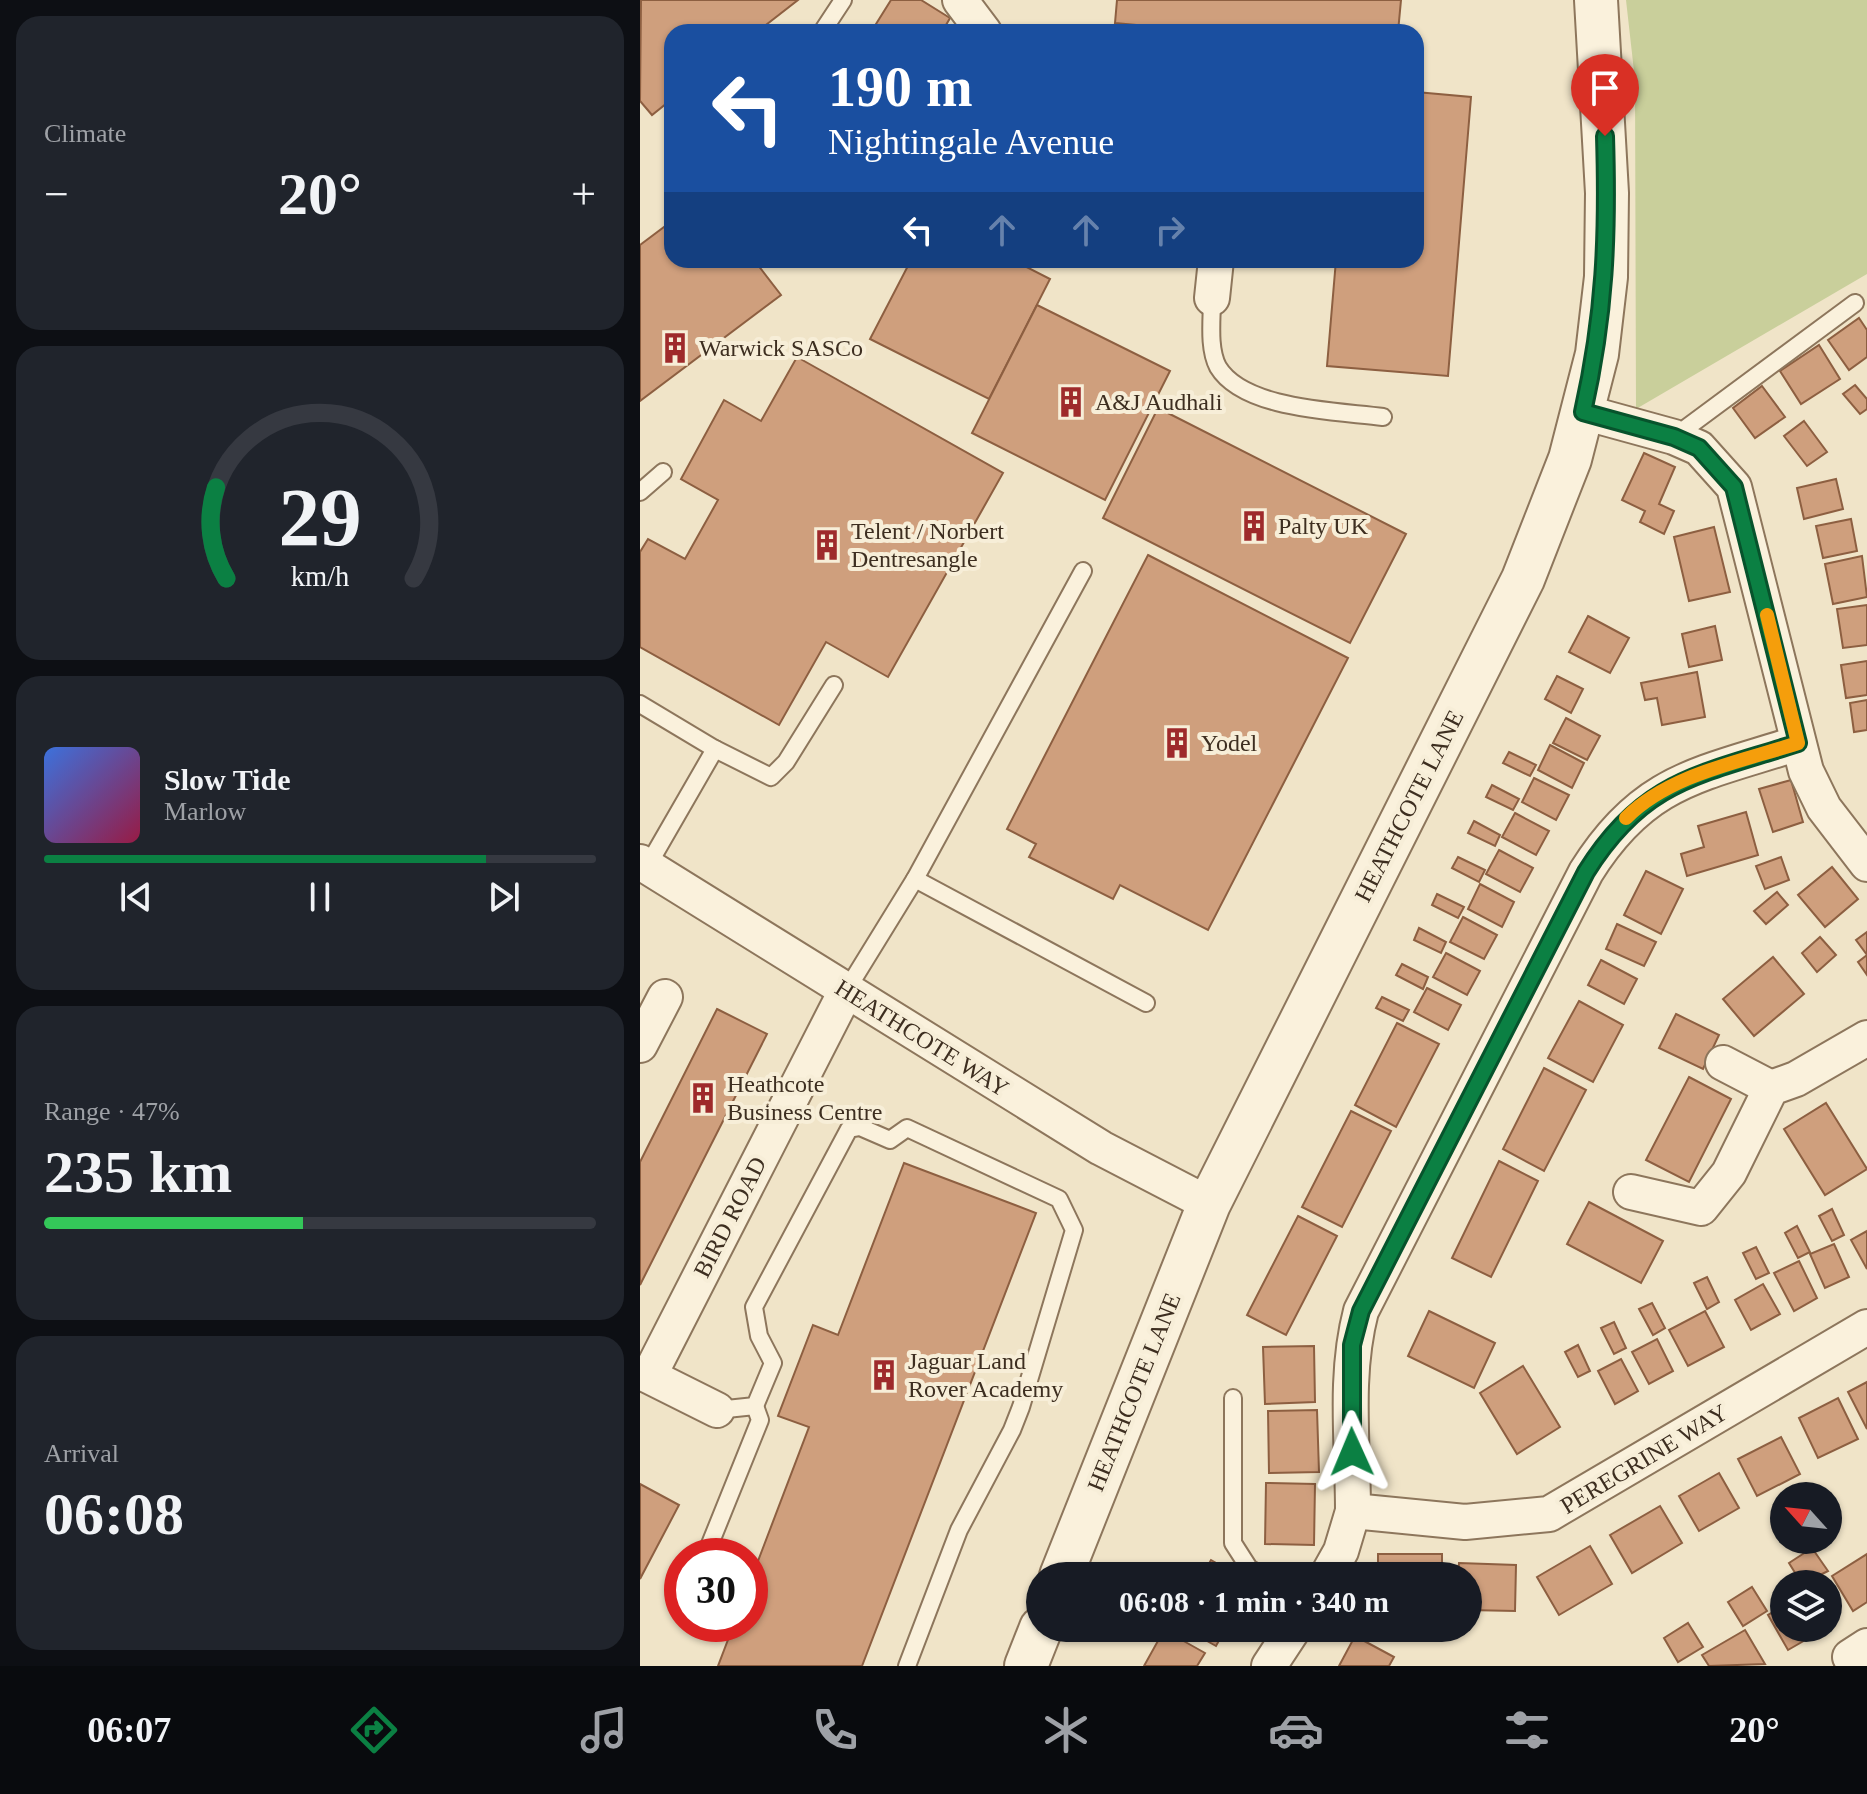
<!DOCTYPE html>
<html lang="en">
<head>
<meta charset="utf-8">
<style>
	:root { --surface:#171b24; --page:#20242c; --text:#f1f3f6; --muted:#9ea1a6; --line:#363941; --accent:#0b8043 }
	body { margin:0; font-family:Georgia,serif; background:var(--page); color:var(--text); height:100vh; display:flex; flex-direction:column; font-size:30px; white-space:nowrap }
	* { box-sizing:border-box; margin:0 }
	p { font-size:26px; color:var(--muted) }
	.icon { flex:none; width:44px; height:44px; fill:none; stroke:currentColor; stroke-width:2; stroke-linecap:round; stroke-linejoin:round }
	.map { position:relative; flex:1; overflow:hidden }
	.drawer { display:flex; flex-direction:column; gap:16px; padding:16px; background:#0d0f14; width:640px }
	.drawer>* { flex:none }
	.guide { position:absolute; left:24px; top:24px; width:760px; height:244px; border-radius:24px; box-shadow:0 2px 6px #0004; background:#1a4fa0; color:#fff; overflow:hidden }
	.needle { width:52px; rotate:297deg }
	.tools { position:absolute; left:1130px; top:1482px; display:grid; gap:16px }
	.tools a { display:grid; place-items:center; width:72px; height:72px; border-radius:50%; background:var(--surface); box-shadow:0 2px 6px #0004; font-size:40px }
	.speed { position:absolute; left:24px; top:1538px; display:flex; gap:16px; font-size:40px; font-weight:700; text-align:center }
	.speed>* { display:grid; place-content:center; width:104px; height:104px; border-radius:50%; background:var(--surface); box-shadow:0 2px 6px #0004; line-height:1 }
	.speed .limit { border:12px solid #d22; background:#fff; color:#111 }
	.pin { position:absolute; display:grid; place-items:center; width:68px; height:68px; color:#fff; margin:-82px -34px; border-radius:50% 50% 50% 0; rotate:-45deg; box-shadow:0 0 8px #0007 }
	.pin .icon { rotate:45deg }
	.me { position:absolute; width:88px; margin:-44px; rotate:359deg; stroke-linejoin:round; filter:drop-shadow(0 0 6px #0008) }
	.turn { display:flex; align-items:center; gap:28px; height:168px; padding:0 32px; font-size:36px }
	.turn .icon { width:104px; height:104px; stroke-width:2.5 }
	.turn b { display:block; font-size:56px; line-height:68px }
	.lanes { display:flex; align-items:center; height:76px; padding:0 32px; background:#0003; justify-content:center; gap:40px; direction:ltr }
	.lanes .off { opacity:.35 }
	.big { font-size:60px; font-weight:700; line-height:1.1 }
	.drawer .card { flex:1; display:flex; flex-direction:column; justify-content:center; gap:12px; min-width:0; padding:0 28px; border-radius:24px; background:var(--page) }
	.drawer .dial { align-items:center; gap:0 }
	.dial svg { height:208px; overflow:visible; fill:none; stroke:var(--line); stroke-width:7; stroke-linecap:round; text-anchor:middle }
	.dial text { fill:var(--text); stroke:none }
	.song { display:flex; align-items:center; gap:24px }
	.cover { width:96px; height:96px; border-radius:12px; background:linear-gradient(135deg,hsl(220 70% 55%),hsl(340 70% 35%)) }
	.played { height:8px; border-radius:4px; background:linear-gradient(90deg,var(--accent) 80%,var(--line) 80%) }
	.keys { display:flex; justify-content:space-around; direction:ltr }
	.heat { display:flex; justify-content:space-between; align-items:center; font-size:44px; direction:ltr }
	.charge { height:12px; border-radius:6px; background:linear-gradient(90deg,#34c759 47%,var(--line) 0) }
	.trip { position:absolute; left:386px; top:1562px; width:456px; height:80px; border-radius:40px; background:var(--surface); box-shadow:0 2px 6px #0004; font-weight:700; line-height:80px; text-align:center }
	.dock { display:flex; height:128px; justify-content:space-around; align-items:center; background:#090b0e; color:var(--muted) }
	.dock .icon { width:56px; height:56px }
	.dock .active { color:var(--accent) }
	.dock b { font-size:36px; color:var(--text) }
	main { display:flex; flex:1; min-height:0 }
	.map>svg:first-child { display:block }
</style>
</head>
<body>
<main>
<section class="drawer">
<div class="card"><p>Climate</p>
<div class="heat"><a>−</a><b class="big">20°</b><a>+</a></div>
</div>
<div class="card dial"><svg viewBox="0 0 100 80">
<path d="M14 69A42 42 0 1 1 86 69"/>
<path d="M14 69A42 42 0 0 1 10 34" stroke="#0b8043"/>
<text x="50" y="56" font-size="32" font-weight="700">29</text>
<text x="50" y="72" font-size="11">km/h</text>
</svg></div>
<div class="card">
<div class="song"><i class="cover"></i><div><b>Slow Tide</b><p>Marlow</p></div></div>
<div class="played"></div>
<div class="keys"><svg class="icon" aria-label="previous" viewBox="0 0 24 24"><path d="M18 5L8 12l10 7zM5 5v14"/></svg><svg class="icon" aria-label="pause" viewBox="0 0 24 24"><path d="M8 5v14M16 5v14"/></svg><svg class="icon" aria-label="next" viewBox="0 0 24 24"><path d="M6 5l10 7-10 7zM19 5v14"/></svg></div>
</div>
<div class="card"><p>Range · 47%</p><b class="big">235 km</b><div class="charge"></div></div>
<div class="card"><p>Arrival</p><b class="big">06:08</b></div>
</section>
<div class="map">
<svg width="1227" height="1666" viewBox="0 0 1227 1666">
	<rect width="100%" height="100%" fill="#f0e4c8"/>
	<polygon fill="#c9cf9b" points="986,0 1227,0 1227,274 996,409 995,80"/>
	<g fill="#cf9f7d" stroke="#8d5f41" stroke-width="2">
		<polygon points="1,0 158,0 117,32 32,32 32,99 12,115 0,101"/>
		<polygon points="251,0 281,0 310,18 302,32 231,32"/>
		<polygon points="477,0 761,0 758,32 572,32 475,23"/>
		<polygon points="776,92 831,97 808,376 687,366 696,260 776,260"/>
		<polygon points="32,221 32,260 114,260 141,295 0,401 0,245"/>
		<polygon points="271,260 373,260 410,279 349,399 230,339"/>
		<polygon points="397,305 530,371 465,500 332,433"/>
		<polygon points="1219,318 1227,330 1227,357 1209,370 1188,340"/>
		<polygon points="1179,345 1200,379 1161,404 1140,371"/>
		<polygon points="157,357 363,473 248,677 186,642 139,725 0,647 0,552 8,539 45,559 78,500 41,479 84,400 121,421"/>
		<polygon points="1215,385 1227,399 1227,409 1220,414 1203,394"/>
		<polygon points="1122,386 1145,417 1115,438 1093,408"/>
		<polygon points="518,408 766,534 710,643 463,518"/>
		<polygon points="1164,421 1187,452 1167,466 1144,436"/>
		<polygon points="1004,453 1035,467 1019,504 1034,511 1024,534 1000,522 1005,511 982,500"/>
		<polygon points="1196,479 1203,509 1164,519 1157,488"/>
		<polygon points="1211,519 1217,551 1183,558 1176,526"/>
		<polygon points="1074,527 1090,592 1049,601 1034,537"/>
		<polygon points="508,555 708,658 568,930 480,885 473,899 389,857 396,844 367,829"/>
		<polygon points="1222,556 1227,597 1193,604 1185,564"/>
		<polygon points="1227,605 1227,645 1203,648 1197,609"/>
		<polygon points="948,616 989,638 970,673 929,652"/>
		<polygon points="1075,626 1082,660 1049,667 1042,634"/>
		<polygon points="1227,661 1227,695 1206,698 1201,665"/>
		<polygon points="1057,672 1065,717 1022,725 1017,698 1005,700 1001,683"/>
		<polygon points="917,676 943,689 931,713 905,699"/>
		<polygon points="1227,700 1227,730 1214,732 1210,703"/>
		<polygon points="926,718 960,736 947,760 913,743"/>
		<polygon points="910,745 944,763 932,788 898,770"/>
		<polygon points="869,752 896,765 890,776 863,763"/>
		<polygon points="894,778 929,795 916,820 882,802"/>
		<polygon points="1151,780 1163,822 1133,832 1119,789"/>
		<polygon points="852,785 879,799 873,810 846,797"/>
		<polygon points="1106,812 1118,855 1047,876 1041,854 1064,847 1058,826"/>
		<polygon points="875,813 909,831 896,855 862,837"/>
		<polygon points="834,821 860,835 855,846 828,833"/>
		<polygon points="859,850 893,868 880,892 846,874"/>
		<polygon points="818,857 845,870 839,882 812,868"/>
		<polygon points="1141,857 1149,880 1125,889 1116,866"/>
		<polygon points="1192,867 1218,899 1185,927 1158,895"/>
		<polygon points="1006,871 1043,889 1021,934 984,915"/>
		<polygon points="840,884 874,902 862,927 828,909"/>
		<polygon points="1137,892 1148,905 1126,924 1114,911"/>
		<polygon points="797,894 824,907 818,918 792,905"/>
		<polygon points="823,917 857,935 844,959 810,942"/>
		<polygon points="977,924 1016,942 1004,966 966,949"/>
		<polygon points="779,928 806,942 801,953 774,940"/>
		<polygon points="1227,932 1227,975 1218,962 1227,955 1216,940"/>
		<polygon points="1180,937 1196,955 1177,972 1162,953"/>
		<polygon points="806,953 840,971 827,995 793,977"/>
		<polygon points="1133,957 1164,994 1114,1036 1083,999"/>
		<polygon points="961,960 997,979 984,1004 948,985"/>
		<polygon points="762,964 788,977 783,989 756,975"/>
		<polygon points="787,988 821,1005 808,1030 774,1012"/>
		<polygon points="742,997 769,1010 763,1021 736,1008"/>
		<polygon points="939,1001 983,1025 953,1082 908,1058"/>
		<polygon points="77,1009 127,1034 0,1285 0,1162"/>
		<polygon points="1036,1014 1079,1035 1063,1069 1019,1048"/>
		<polygon points="757,1023 799,1044 756,1127 715,1105"/>
		<polygon points="904,1068 946,1090 904,1171 863,1149"/>
		<polygon points="1049,1077 1091,1099 1049,1182 1006,1160"/>
		<polygon points="1186,1103 1227,1169 1185,1195 1144,1129"/>
		<polygon points="711,1111 751,1131 702,1227 662,1207"/>
		<polygon points="859,1161 898,1181 851,1277 812,1258"/>
		<polygon points="264,1163 396,1213 222,1666 78,1666 94,1624 110,1624 110,1582 169,1427 138,1416 173,1325 198,1335"/>
		<polygon points="949,1202 1023,1241 1001,1283 927,1244"/>
		<polygon points="1192,1209 1204,1235 1192,1241 1179,1216"/>
		<polygon points="658,1216 697,1236 646,1335 607,1315"/>
		<polygon points="1157,1226 1170,1252 1158,1258 1145,1233"/>
		<polygon points="1227,1231 1227,1269 1211,1240"/>
		<polygon points="1194,1244 1209,1277 1185,1288 1170,1254"/>
		<polygon points="1116,1247 1129,1273 1116,1279 1103,1253"/>
		<polygon points="1159,1261 1177,1298 1154,1311 1134,1273"/>
		<polygon points="1067,1277 1079,1302 1067,1309 1054,1283"/>
		<polygon points="1123,1284 1140,1314 1111,1330 1095,1300"/>
		<polygon points="1012,1303 1025,1328 1013,1335 999,1309"/>
		<polygon points="789,1311 855,1343 834,1388 768,1356"/>
		<polygon points="1065,1311 1084,1347 1048,1366 1029,1330"/>
		<polygon points="974,1322 986,1348 974,1354 961,1328"/>
		<polygon points="1017,1339 1033,1371 1009,1384 992,1352"/>
		<polygon points="938,1345 950,1371 938,1377 925,1352"/>
		<polygon points="674,1346 675,1402 625,1404 623,1347"/>
		<polygon points="981,1359 998,1391 975,1404 958,1371"/>
		<polygon points="883,1366 920,1427 877,1454 840,1393"/>
		<polygon points="1227,1382 1227,1429 1208,1392"/>
		<polygon points="1198,1398 1218,1439 1178,1458 1159,1418"/>
		<polygon points="677,1410 679,1472 629,1473 628,1411"/>
		<polygon points="1141,1437 1160,1474 1117,1496 1098,1459"/>
		<polygon points="1079,1473 1099,1508 1059,1531 1039,1496"/>
		<polygon points="626,1483 675,1484 674,1545 625,1544"/>
		<polygon points="0,1484 39,1505 0,1579"/>
		<polygon points="1020,1506 1042,1543 992,1573 970,1535"/>
		<polygon points="950,1546 972,1584 919,1615 897,1577"/>
		<polygon points="1172,1548 1188,1571 1162,1584 1149,1563"/>
		<rect x="738" y="1554" width="64" height="22"/>
		<polygon points="1227,1554 1227,1602 1213,1611 1192,1576"/>
		<polygon points="571,1560 599,1576 562,1576"/>
		<polygon points="819,1563 876,1565 875,1611 828,1610 828,1576 818,1576"/>
		<polygon points="1112,1587 1127,1611 1103,1626 1088,1602"/>
		<polygon points="1144,1606 1144,1628 1186,1628 1148,1650 1128,1615"/>
		<polygon points="1048,1623 1063,1647 1038,1662 1024,1638"/>
		<polygon points="544,1628 586,1628 576,1646"/>
		<polygon points="524,1630 565,1653 557,1666 504,1666"/>
		<polygon points="1105,1630 1125,1664 1069,1666 1062,1655"/>
		<polygon points="715,1636 754,1657 749,1666 699,1666"/>
	</g>
	<g fill="none" stroke-linecap="round" stroke-linejoin="round">
		<defs>
			<g id="service">
				<polyline points="182,32 203,0"/>
				<path d="M572,298C572,319 568,348 578,367C604,410 698,411 743,417"/>
				<polyline points="1034,437 1215,303"/>
				<polyline points="0,492 23,472"/>
				<polyline points="0,704 75,749 131,777 146,762 194,685"/>
				<polyline points="7,867 75,749"/>
				<polyline points="275,879 506,1003"/>
				<polyline points="206,991 275,879 443,571"/>
				<polyline points="593,1398 593,1543 609,1568 622,1576"/>
				<polyline points="77,1410 115,1406 133,1363 119,1336 114,1307 209,1129 220,1127 250,1140 267,1128 419,1199 434,1230 381,1407 372,1430 319,1530 267,1666"/>
				<polyline points="70,1544 120,1420 115,1406"/>
			</g>
			<g id="minor">
				<polyline points="320,0 344,32"/>
				<polyline points="572,298 576,260"/>
				<polyline points="943,412 1034,437 1059,448 1094,487 1166,771 1184,808 1227,864"/>
				<path d="M1158,743C1060,775 1004,779 946,872L721,1311C704,1376 713,1444 713,1511L825,1522L909,1514L1227,1327"/>
				<polyline points="0,862 461,1148 569,1204"/>
				<polyline points="0,1045 25,997"/>
				<polyline points="1083,1063 1131,1088"/>
				<polyline points="991,1192 1061,1208 1089,1173 1131,1088 1156,1079 1227,1038"/>
				<polyline points="77,1410 9,1376 206,991"/>
				<polyline points="687,1576 701,1551 713,1511"/>
				<polyline points="1210,1657 1227,1646"/>
				<polyline points="629,1666 654,1628"/>
			</g>
			<g id="tertiary">
				<polyline points="421,1576 569,1204 883,579 930,459 957,354 966,277 967,193 956,0"/>
				<polyline points="386,1666 401,1628"/>
			</g>
		</defs>
		<use href="#service" stroke="#8d765c" stroke-width="20"/>
		<use href="#minor" stroke="#8d765c" stroke-width="38"/>
		<use href="#tertiary" stroke="#8d765c" stroke-width="46"/>
		<use href="#service" stroke="#faf1dc" stroke-width="16"/>
		<use href="#minor" stroke="#faf1dc" stroke-width="34"/>
		<use href="#tertiary" stroke="#faf1dc" stroke-width="42"/>
	</g>
	<g fill="none" stroke-linecap="round" stroke-linejoin="round">
		<defs>
			<path id="route" d="M712,1452V1345L721,1311L946,872C1004,779 1060,775 1158,743L1094,487L1059,448L1034,437L943,412C965,314 968,236 965,136"/>
		</defs>
		<use href="#route" stroke="#07532c" stroke-width="20"/>
		<use href="#route" stroke="#0b8043" stroke-width="14"/>
		<path stroke="#f59e0b" stroke-width="14" d="M986,818C1030,774 1100,762 1158,743L1127,615"/>
	</g>
	<defs>
		<symbol id="building-bare" viewBox="-9 -9 18 18"><path d="M-4-6H4V6H1V3H-1V6H-4ZM-2.5-4.3h1.7v1.8h-1.7ZM.8-4.3h1.7v1.8H.8ZM-2.5-1h1.7V.8h-1.7ZM.8-1h1.7V.8H.8Z" fill="#9e2a2b" stroke="#f7eed8" stroke-width="2.5" paint-order="stroke"/></symbol>
	</defs>
	<g fill-rule="evenodd">
		<use href="#building-bare" x="13" y="326" width="44" height="44"/>
		<use href="#building-bare" x="409" y="380" width="44" height="44"/>
		<use href="#building-bare" x="592" y="504" width="44" height="44"/>
		<use href="#building-bare" x="165" y="523" width="44" height="44"/>
		<use href="#building-bare" x="515" y="721" width="44" height="44"/>
		<use href="#building-bare" x="41" y="1076" width="44" height="44"/>
		<use href="#building-bare" x="222" y="1353" width="44" height="44"/>
	</g>
	<g text-anchor="middle" stroke-width="8" stroke-linejoin="round" paint-order="stroke">
		<g font-size="24" fill="#3d2e20" stroke="#f7eed8" text-anchor="start">
			<text x="59" y="356">Warwick SASCo</text>
			<text x="455" y="410">A&amp;J Audhali</text>
			<text x="638" y="534">Palty UK</text>
			<text x="211" y="539">Telent / Norbert<tspan x="211" dy="28">Dentresangle</tspan></text>
			<text x="561" y="751">Yodel</text>
			<text x="87" y="1092">Heathcote<tspan x="87" dy="28">Business Centre</tspan></text>
			<text x="268" y="1369">Jaguar Land<tspan x="268" dy="28">Rover Academy</tspan></text>
		</g>
		<g font-size="24" fill="#3d2e20" stroke="#f7eed8">
			<text transform="translate(769 806) rotate(-63)" y="8">HEATHCOTE LANE</text>
			<text transform="translate(282 1038) rotate(32)" y="8">HEATHCOTE WAY</text>
			<text transform="translate(90 1217) rotate(-63)" y="8">BIRD ROAD</text>
			<text transform="translate(494 1392) rotate(-68)" y="8">HEATHCOTE LANE</text>
			<text transform="translate(1004 1459) rotate(-31)" y="8">PEREGRINE WAY</text>
		</g>
	</g>
</svg>
<div class="tools">
<a><svg class="needle" viewBox="-14 -14 28 28"><path d="M0-13l5 13h-10z" fill="#e53935"/><path d="M0 13l5-13h-10z" fill="#9ea1a6"/></svg></a>
<a><svg class="icon" aria-label="layers" viewBox="0 0 24 24"><path d="M12 4l9 5-9 5-9-5zM3 14l9 5 9-5"/></svg></a>
</div>
<div class="speed"><div class="limit">30</div></div>
<div class="pin" style="left:965px;top:136px;background:#d93025"><svg class="icon" aria-label="arrive" viewBox="0 0 24 24"><path d="M6 21V4h12l-3 4 3 4H6"/></svg></div>
<svg class="me" style="left:712px;top:1452px" viewBox="-20 -20 40 40"><path d="M0-17L14 15 0 8-14 15z" fill="#0b8043" stroke="#fff" stroke-width="4"/></svg>
<div class="trip">06:08 · 1 min · 340 m</div>
<div class="guide">
<div class="turn"><svg class="icon" aria-label="left" viewBox="0 0 24 24"><path d="M17 20v-9H6M10 6l-5 5 5 5"/></svg><div><b>190 m</b>Nightingale Avenue</div></div>
<div class="lanes"><svg class="icon" aria-label="left" viewBox="0 0 24 24"><path d="M17 20v-9H6M10 6l-5 5 5 5"/></svg><svg class="icon off" aria-label="ahead" viewBox="0 0 24 24"><path d="M12 20V5M6 11l6-6 6 6"/></svg><svg class="icon off" aria-label="ahead" viewBox="0 0 24 24"><path d="M12 20V5M6 11l6-6 6 6"/></svg><svg class="icon off" aria-label="right" viewBox="0 0 24 24"><path d="M7 20v-9h11M14 6l5 5-5 5"/></svg></div>
</div>
</div>
</main>
<nav class="dock">
<b>06:07</b>
<svg class="icon active" aria-label="directions" viewBox="0 0 24 24"><path d="M12 3l9 9-9 9-9-9zM9 14v-3h6M13 9l2 2-2 2"/></svg>
<svg class="icon" aria-label="music" viewBox="0 0 24 24"><path d="M9 18V5l10-2v13"/><circle cx="6" cy="18" r="3"/><circle cx="16" cy="16" r="3"/></svg>
<svg class="icon" aria-label="phone" viewBox="0 0 24 24"><path d="M5 4h4l2 5-3 2q2 4 5 5l2-3 5 2v4C11 20 4 13 5 4z"/></svg>
<svg class="icon" aria-label="climate" viewBox="0 0 24 24"><path d="M12 3v18M4 7l16 10M4 17L20 7"/></svg>
<svg class="icon" aria-label="car" viewBox="0 0 24 24"><path d="M5 17H2v-5l4-1 3-4h7l3 4 3 1v5h-3M9 17h6M6 11h13"/><circle cx="7" cy="17" r="2"/><circle cx="17" cy="17" r="2"/></svg>
<svg class="icon" aria-label="filters" viewBox="0 0 24 24"><path d="M4 7h16M4 17h16"/><circle cx="9" cy="7" r="2"/><circle cx="15" cy="17" r="2"/></svg>
<b>20°</b>
</nav>
</body>
</html>
